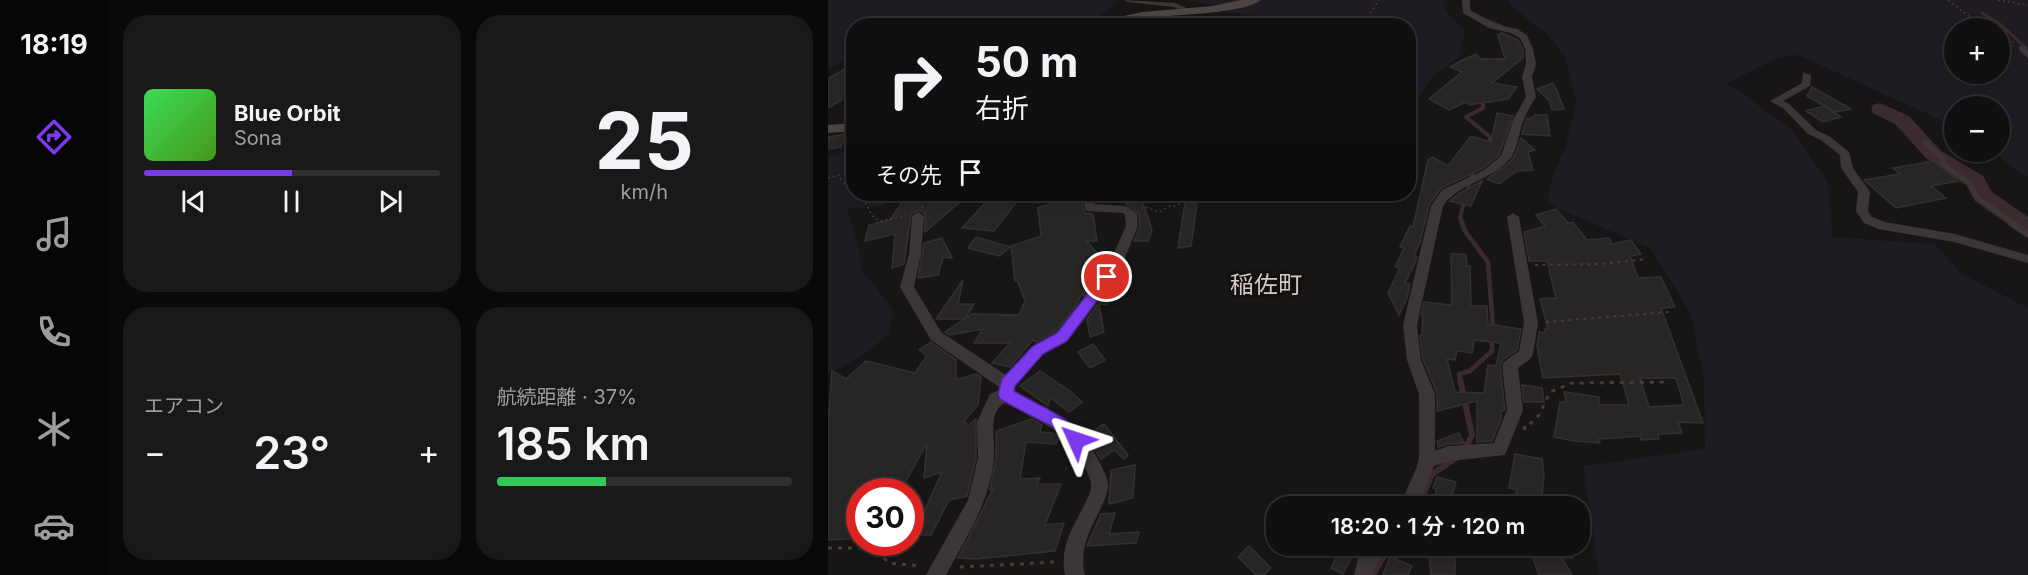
<!DOCTYPE html>
<html lang="ja">
<head>
<meta charset="utf-8">
<style>
	:root { --surface:#111010; --page:#1a1919; --text:#f1f3f6; --muted:#9c9d9f; --line:#303030; --accent:#7c3aed }
	body { margin:0; font-family:Inter,"Noto Sans JP",sans-serif; background:var(--page); color:var(--text); height:100vh; display:flex; flex-direction:column; font-size:22px; white-space:nowrap }
	* { box-sizing:border-box; margin:0 }
	p { font-size:20px; color:var(--muted) }
	.icon { flex:none; width:33px; height:33px; fill:none; stroke:currentColor; stroke-width:2; stroke-linecap:round; stroke-linejoin:round }
	.map { position:relative; flex:1; overflow:hidden }
	.details { display:flex; flex-direction:column; gap:15px; padding:15px; background:#090909; width:720px }
	.details>* { flex:none }
	.top-card { position:absolute; left:18px; top:18px; width:570px; height:183px; border-radius:24px; box-shadow:0 3px 9px #0003,0 0 0 2px var(--line); background:#111010; color:var(--text); overflow:hidden }
	.tools { position:absolute; left:1116px; top:18px; display:grid; gap:12px }
	.tools a { display:grid; place-items:center; width:66px; height:66px; border-radius:50%; background:var(--surface); box-shadow:0 3px 9px #0003,0 0 0 2px var(--line); font-size:30px }
	.speed { position:absolute; left:18px; top:478px; display:flex; gap:12px; font-size:30px; font-weight:700; text-align:center }
	.speed>* { display:grid; place-content:center; width:78px; height:78px; border-radius:50%; background:var(--surface); box-shadow:0 3px 9px #0003,0 0 0 2px var(--line); line-height:1 }
	.speed .limit { border:9px solid #d22; background:#fff; color:#111 }
	.pin { position:absolute; display:grid; place-items:center; width:51px; height:51px; color:#fff; margin:-26px; border:3px solid #fff; border-radius:50%; box-shadow:0 2px 6px #0007 }
	.me { position:absolute; width:66px; margin:-33px; rotate:312deg; stroke-linejoin:round; filter:drop-shadow(0 0 4px #0008) }
	.turn { display:flex; align-items:center; gap:21px; height:126px; padding:0 30px; font-size:27px }
	.turn .icon { width:78px; height:78px; stroke-width:2.5 }
	.turn b { display:block; font-size:42px; line-height:51px }
	.then { display:flex; align-items:center; height:57px; padding:0 30px; background:#0003; gap:12px; font-size:22px }
	.big { font-size:45px; font-weight:600; line-height:1.1 }
	.details .tile { flex:1; display:flex; flex-direction:column; justify-content:center; gap:9px; min-width:0; padding:0 21px; border-radius:24px; background:var(--page) }
	.details .dial { align-items:center; gap:0 }
	.dial b { font-size:78px; line-height:1 }
	.song { display:flex; align-items:center; gap:18px }
	.cover { width:72px; height:72px; border-radius:9px; background:linear-gradient(135deg,hsl(130 70% 55%),hsl(100 70% 35%)) }
	.played { height:6px; border-radius:3px; background:linear-gradient(90deg,var(--accent) 50%,var(--line) 50%) }
	.keys { display:flex; justify-content:space-around; direction:ltr }
	.heat { display:flex; justify-content:space-between; align-items:center; font-size:33px; direction:ltr }
	.charge { height:9px; border-radius:4px; background:linear-gradient(90deg,#34c759 37%,var(--line) 0) }
	.details .tiles { flex:1; display:grid; gap:15px; grid-template-columns:repeat(2,1fr) }
	.trip { position:absolute; left:438px; top:496px; width:324px; height:60px; border-radius:24px; background:var(--surface); box-shadow:0 3px 9px #0003,0 0 0 2px var(--line); font-weight:600; line-height:60px; text-align:center }
	main { display:flex; flex:1; min-height:0 }
	.tabs { display:flex; flex-direction:column; width:108px; justify-content:space-around; align-items:center; background:#070606; color:var(--muted) }
	.tabs .icon { width:42px; height:42px }
	.tabs .on { color:var(--accent) }
	.tabs b { font-size:27px; color:var(--text) }
	.map>svg:first-child { display:block }
</style>
</head>
<body>
<main>
<nav class="tabs">
<b>18:19</b>
<svg class="icon on" aria-label="directions" viewBox="0 0 24 24"><path d="M12 3l9 9-9 9-9-9zM9 14v-3h6M13 9l2 2-2 2"/></svg>
<svg class="icon" aria-label="music" viewBox="0 0 24 24"><path d="M9 18V5l10-2v13"/><circle cx="6" cy="18" r="3"/><circle cx="16" cy="16" r="3"/></svg>
<svg class="icon" aria-label="phone" viewBox="0 0 24 24"><path d="M5 4h4l2 5-3 2q2 4 5 5l2-3 5 2v4C11 20 4 13 5 4z"/></svg>
<svg class="icon" aria-label="climate" viewBox="0 0 24 24"><path d="M12 3v18M4 7l16 10M4 17L20 7"/></svg>
<svg class="icon" aria-label="car" viewBox="0 0 24 24"><path d="M5 17H2v-5l4-1 3-4h7l3 4 3 1v5h-3M9 17h6M6 11h13"/><circle cx="7" cy="17" r="2"/><circle cx="17" cy="17" r="2"/></svg>
</nav>
<section class="details">
<div class="tiles">
<div class="tile">
<div class="song"><i class="cover"></i><div><b>Blue Orbit</b><p>Sona</p></div></div>
<div class="played"></div>
<div class="keys"><svg class="icon" aria-label="previous" viewBox="0 0 24 24"><path d="M18 5L8 12l10 7zM5 5v14"/></svg><svg class="icon" aria-label="pause" viewBox="0 0 24 24"><path d="M8 5v14M16 5v14"/></svg><svg class="icon" aria-label="next" viewBox="0 0 24 24"><path d="M6 5l10 7-10 7zM19 5v14"/></svg></div>
</div>
<div class="tile dial"><b>25</b><p>km/h</p></div>
<div class="tile"><p>エアコン</p>
<div class="heat"><a>−</a><b class="big">23°</b><a>+</a></div>
</div>
<div class="tile"><p>航続距離 · 37%</p><b class="big">185 km</b><div class="charge"></div></div>
</div>
</section>
<div class="map">
<svg width="1200" height="575" viewBox="0 0 1200 575">
	<rect width="100%" height="100%" fill="#171615"/>
	<g fill="#1f1b22" fill-rule="evenodd">
		<polygon points="0,0 292,0 268,19 225,24 207,20 175,26 26,26 25,56 0,69"/>
		<polygon points="358,0 615,0 619,13 637,31 630,58 604,77 581,112 580,26 448,25 438,18 397,12 380,4"/>
		<path d="M680,0H1200V177L1163,152H1172V106H1126V126L970,55L952,57L899,83L962,128L999,180L1005,237L1106,244L1134,274L1200,308V575H771L755,466L877,449L876,379L862,312L822,248L720,204L721,186L738,146L748,101L737,56L718,33L684,7ZM1126,28H1172V74H1126Z"/>
		<polygon points="25,149 26,194 73,194 52,206 19,209 31,248 34,270 65,310 61,335 25,361 0,374 0,158"/>
	</g>
	<g fill="none" stroke-linecap="round" stroke-linejoin="round">
		<g stroke="#3c2b2e" stroke-width="3">
			<polyline points="1154,13 1172,24 1198,48"/>
			<polyline points="655,19 675,27"/>
			<polyline points="655,97 655,100"/>
		</g>
		<g stroke="#3c2b2e" stroke-width="4">
			<polyline points="655,98 655,108 638,117 662,137 661,147"/>
			<polyline points="635,224 632,217 646,168"/>
		</g>
		<g stroke="#3c2b2e" stroke-width="4.5">
			<polyline points="634,223 637,231 660,262 665,328"/>
			<polyline points="632,380 631,374 642,371 664,351 664,337"/>
		</g>
		<g stroke="#3c2b2e" stroke-width="6">
			<polyline points="632,379 644,435 637,449"/>
			<polyline points="590,507 604,474 630,457"/>
			<polyline points="545,575 558,552 565,546"/>
		</g>
		<polygon fill="#3c2b2e" fill-rule="evenodd" points="1052,103 1081,116 1112,150 1155,176 1164,192 1200,217 1200,236 1192,233 1147,201 1138,185 1098,158 1067,124 1045,113 1043,109 1045,105"/>
	</g>
	<g fill="#282625" stroke="#33312f" stroke-width="1.5" fill-rule="evenodd">
		<polygon points="674,33 690,40 695,50 695,58 664,83 689,87 680,99 641,105 638,102 621,110 601,99 634,72 622,67 633,61 648,54 653,59 677,59 670,35"/>
		<polygon points="26,63 26,93 0,108 0,79"/>
		<polygon points="725,83 730,93 736,109 724,110 721,100 709,89"/>
		<polygon points="984,87 1023,109 1007,112 979,96"/>
		<polygon points="996,106 1013,117 995,122 978,111"/>
		<polygon points="669,113 685,116 671,155 655,168 613,188 601,205 592,242 586,256 589,257 588,261 577,283 582,284 579,298 571,315 560,293 572,268 567,267 576,248 572,247 582,226 585,227 600,160 605,157 620,166 643,136 663,142"/>
		<polygon points="707,115 719,115 722,136 694,134 699,118 703,119"/>
		<polygon points="19,134 13,147 0,149 0,137"/>
		<polygon points="693,138 707,150 700,152 705,170 689,171 671,184 659,179 682,162 688,153"/>
		<polygon points="1106,161 1130,181 1103,186 1118,198 1068,208 1036,180 1072,174 1065,168"/>
		<polygon points="654,181 643,206 622,201 630,194"/>
		<polygon points="109,194 141,194 97,232 97,214 91,210 83,214 76,264 64,268 67,234 37,241 41,225 62,220 79,196"/>
		<polygon points="251,194 257,213 265,214 269,241 259,241 273,258 267,261 262,284 265,284 256,296 255,292 247,307 228,331 208,342 205,340 182,367 164,363 182,343 146,343 155,329 121,335 117,332 144,314 191,315 197,301 189,280 187,281 183,246 213,236 210,208"/>
		<polygon points="298,194 310,194 310,197 313,197 324,230 320,241 306,241 312,227 311,214 298,204"/>
		<polygon points="194,195 166,231 134,228 158,202"/>
		<polygon points="357,203 369,203 363,246 350,248"/>
		<path d="M728,209L740,223L745,222L759,240L781,238L784,244L803,240L813,254L802,256L810,278L833,277L847,307L833,308L875,423L850,422L854,433L830,434L831,439L813,440L812,436L771,439L772,443L746,441L726,437L732,402H738L736,392L771,397V405H801L792,374L715,378L709,346L711,332L717,333V329H720L712,299L728,298L719,261H701L696,232L717,226L708,215ZM812,378H848L856,405L821,407Z"/>
		<polygon points="148,237 182,247 171,256 140,248"/>
		<polygon points="114,238 124,258 115,257 110,275 90,278 96,243"/>
		<path d="M623,254H638L639,266H642L643,306H659L660,324L693,329L689,350L676,359L672,365L677,410L673,412V419L664,441L649,442V401L609,411V393L595,359L592,336L594,335L595,316L593,315L596,302L624,305ZM646,340L673,343L668,366L660,365L656,393L627,392L619,359L627,360L629,351L644,353Z"/>
		<polygon points="135,280 130,304 146,304 137,319 108,319"/>
		<polygon points="284,285 291,285 279,305 271,304 276,332 262,337 259,319"/>
		<polygon points="103,342 128,360 128,380 148,374 153,377 150,405 136,421 140,425 148,419 148,458 139,496 121,500 103,535 82,535 82,514 95,514 114,472 96,478 99,443 72,492 32,492 32,538 0,540 0,422 4,371 18,379 38,361 87,373 99,356 91,350"/>
		<polygon points="265,344 277,360 262,368 250,352"/>
		<polygon points="212,371 242,391 254,402 241,412 222,397 220,406 192,386"/>
		<polygon points="694,385 714,388 716,402 696,402"/>
		<polygon points="204,419 214,425 212,432 225,433 231,437 228,444 198,442 192,479 212,478 209,484 233,484 217,525 236,523 227,551 149,559 130,558 165,489 162,490 168,458 168,431"/>
		<polygon points="276,424 300,455 296,459 286,450 273,459 256,434 268,435 264,432"/>
		<polygon points="631,433 636,443 620,444 610,447 609,441"/>
		<polygon points="687,454 714,459 716,475 713,507 690,507 688,489 681,488"/>
		<polygon points="307,465 305,498 281,504 283,470"/>
		<polygon points="609,477 628,482 621,507 603,507 609,489 605,488"/>
		<polygon points="287,513 281,534 311,532 308,543 259,546 273,514"/>
		<polygon points="421,546 443,568 436,575 428,575 410,557"/>
		<polygon points="600,546 627,546 627,575 603,575"/>
		<polygon points="701,546 743,546 745,558 734,558 744,575 711,575"/>
		<polygon points="513,549 525,554 515,574 503,568"/>
		<polygon points="562,557 584,566 580,575 555,575"/>
	</g>
	<g fill="none" stroke-linecap="round" stroke-linejoin="round">
		<g stroke="#433d3c" stroke-width="1.5" stroke-dasharray="2 3" stroke-linecap="butt">
			<polyline points="1120,0 1143,18 1167,28"/>
			<polyline points="1170,0 1200,5"/>
			<polyline points="534,26 551,0"/>
			<polyline points="1172,32 1186,43"/>
			<path d="M0,178L11,175C19,194 29,190 37,202C42,210 42,216 51,221L78,216"/>
			<polyline points="94,208 99,194"/>
			<polyline points="313,208 317,207 332,212 342,206 349,206 363,194"/>
		</g>
		<g stroke="#433d3c" stroke-width="2" stroke-dasharray="3 4.5" stroke-linecap="butt">
			<polyline points="707,265 773,264 818,259"/>
			<polyline points="718,322 842,312"/>
		</g>
		<g stroke="#433d3c" stroke-width="3" stroke-dasharray="4 6" stroke-linecap="butt">
			<polyline points="696,426 697,429 711,415 722,392 744,383 841,382"/>
			<polyline points="0,548 45,548 61,563 94,566"/>
			<polyline points="132,567 228,562"/>
		</g>
		<polyline stroke="#3c3736" stroke-width="5" points="1097,142 1114,157 1115,164 1142,184 1149,197 1186,224"/>
		<polyline stroke="#3c3736" stroke-width="7" points="1184,223 1200,234"/>
		<g fill="#3c3736" fill-rule="evenodd">
			<polygon points="296,0 347,3 365,11 361,13 345,7 300,2"/>
			<path d="M634,0H642V10L667,24L689,29L699,35L705,49L708,64L704,77L708,97C703,105 698,113 695,122C690,135 690,151 680,161C661,181 630,184 615,206L589,325L593,360L607,394V451L620,446L666,443L679,410L674,365L677,361L691,351L696,323L679,217L685,213L691,217L710,323L705,354L703,358L690,368L695,410L677,455L622,461L606,466L589,507H571L588,469L591,458V394L579,360L575,325L603,206L614,190L656,170L673,156L685,120L698,97L694,77L698,64L697,49L692,38L683,33L661,28L635,13Z"/>
			<polygon points="1191,46 1197,46 1200,50 1200,58 1191,50"/>
			<polygon points="975,73 983,75 982,86 955,101 961,104 988,130 1001,136 1021,152 1025,168 1042,192 1040,211 1044,217 1057,222 1127,234 1200,255 1200,263 1126,242 1050,229 1036,223 1028,211 1030,192 1013,168 1012,155 993,140 980,134 955,108 942,101 974,83"/>
			<path d="M253,194H264L267,204L298,206L309,214L310,226L294,265L276,293L239,341L215,354L187,386L186,391C228,415 252,421 274,467C278,476 282,483 279,493C269,522 249,542 257,575H237C230,541 251,521 262,492C265,483 261,477 258,470C241,432 211,421 178,402C158,412 168,441 166,458C162,502 138,538 118,575H98L140,500L150,458L149,422L162,394L171,390V387L103,340L72,287L81,254L84,216L90,212L96,216L93,254L86,287L113,332L178,375L205,346L229,333L266,287L281,264L298,226L297,215L295,213L258,211Z"/>
			<polygon points="540,546 561,546 547,566 546,575 526,575 531,555"/>
		</g>
		<g fill="#4c4544" fill-rule="evenodd">
			<path d="M413,0H433C416,14 340,15 315,18C293,21 273,26 251,26L314,12L385,6Z"/>
			<polygon points="26,123 26,131 0,133 0,125"/>
		</g>
	</g>
	<path fill="#7c3aed" stroke="#51269a" stroke-width="1.5" d="M279,272L286,277L284,281L239,341L215,354L187,386L186,391C207,404 246,418 257,440L254,445L248,447C237,443 233,432 223,426C206,417 189,409 172,399L170,394L174,379L205,346L229,333L275,274Z"/>
	<g text-anchor="middle" stroke-width="6" stroke-linejoin="round" paint-order="stroke">
		<g font-size="24" fill="#d4c9c8" stroke="#121110">
			<text x="438" y="293">稲佐町</text>
		</g>
	</g>
</svg>
<div class="tools">
<a>+</a>
<a>−</a>
</div>
<div class="speed"><div class="limit">30</div></div>
<div class="pin" style="left:279px;top:277px;background:#d93025"><svg class="icon" aria-label="arrive" viewBox="0 0 24 24"><path d="M6 21V4h12l-3 4 3 4H6"/></svg></div>
<svg class="me" style="left:248px;top:440px" viewBox="-20 -20 40 40"><path d="M0-17L14 15 0 8-14 15z" fill="#7c3aed" stroke="#fff" stroke-width="4"/></svg>
<div class="trip">18:20 · 1 分 · 120 m</div>
<div class="top-card">
<div class="turn"><svg class="icon" aria-label="right" viewBox="0 0 24 24"><path d="M7 20v-9h11M14 6l5 5-5 5"/></svg><div><b>50 m</b>右折</div></div>
<div class="then">その先<svg class="icon" aria-label="arrive" viewBox="0 0 24 24"><path d="M6 21V4h12l-3 4 3 4H6"/></svg></div>
</div>
</div>
</main>
</body>
</html>
